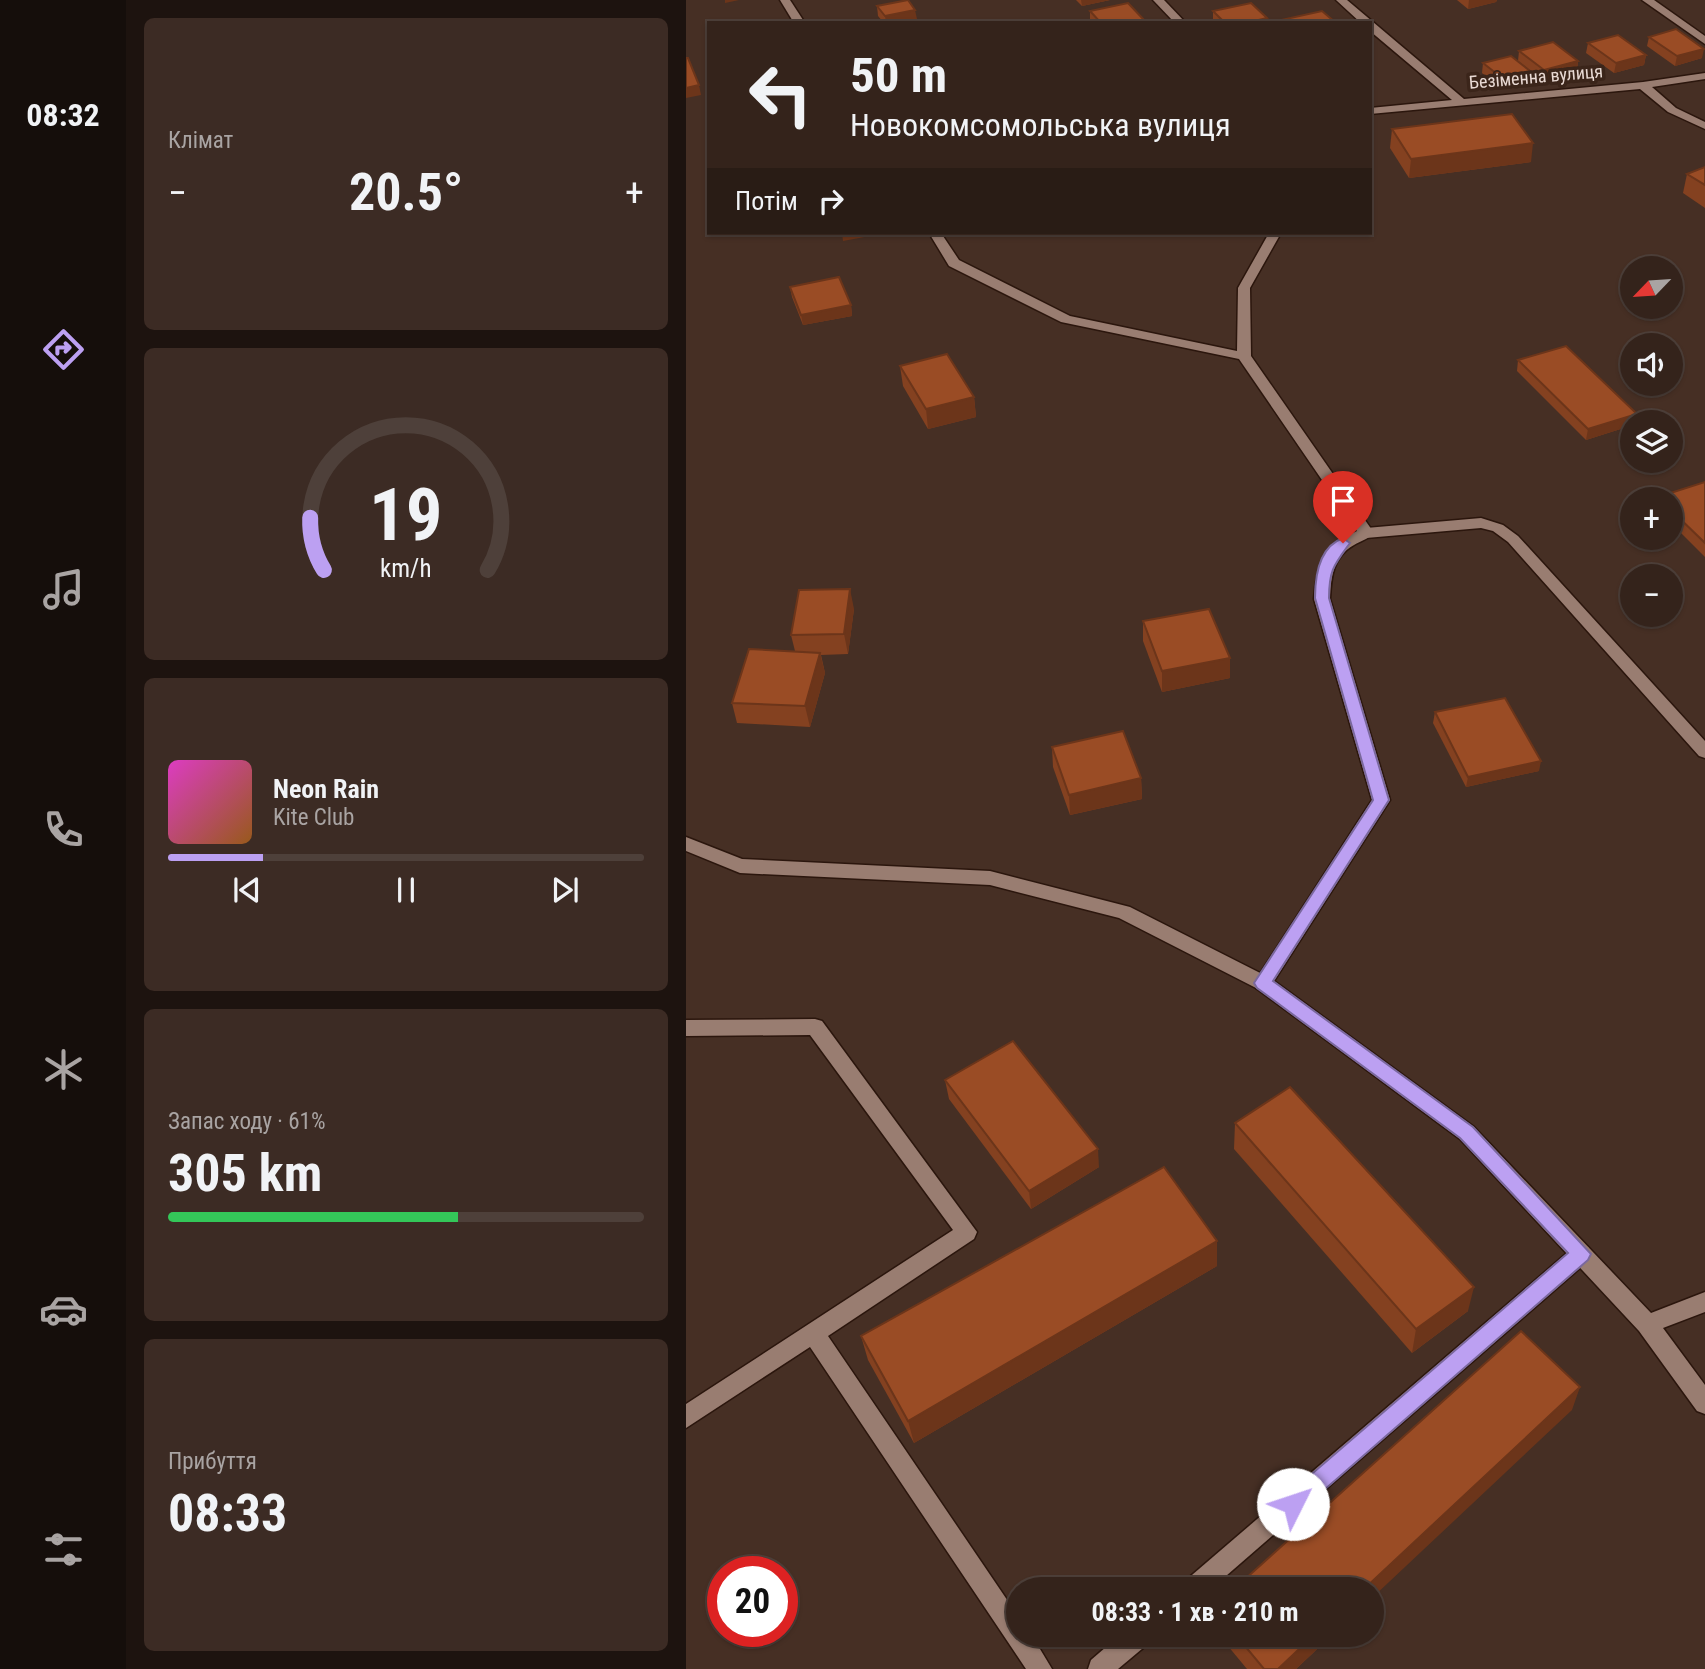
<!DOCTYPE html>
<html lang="uk">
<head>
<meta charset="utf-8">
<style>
	:root { --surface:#34231b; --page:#3c2b24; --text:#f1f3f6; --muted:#a9a4a3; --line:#4e403a; --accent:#bca0f2 }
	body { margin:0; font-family:"Roboto Condensed",sans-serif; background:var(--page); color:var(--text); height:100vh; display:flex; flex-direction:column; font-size:26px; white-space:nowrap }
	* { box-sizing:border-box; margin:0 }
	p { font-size:23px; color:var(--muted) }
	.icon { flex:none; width:38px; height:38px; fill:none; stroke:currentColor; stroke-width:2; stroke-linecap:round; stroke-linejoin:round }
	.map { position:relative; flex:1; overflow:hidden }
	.sheet { display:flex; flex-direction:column; gap:18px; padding:18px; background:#1d130f; width:560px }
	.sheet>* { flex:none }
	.top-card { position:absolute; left:21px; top:21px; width:665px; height:214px; border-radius:0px; box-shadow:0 2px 5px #0004,0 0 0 2px var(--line); background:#34231b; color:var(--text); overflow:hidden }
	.needle { width:46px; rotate:245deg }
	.tools { position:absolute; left:934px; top:256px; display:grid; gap:14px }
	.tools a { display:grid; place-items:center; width:63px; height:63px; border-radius:50%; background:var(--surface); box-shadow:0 2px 5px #0004,0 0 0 2px var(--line); font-size:35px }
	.speed { position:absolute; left:21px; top:1556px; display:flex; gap:14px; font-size:35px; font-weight:700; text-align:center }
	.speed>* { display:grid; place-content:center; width:91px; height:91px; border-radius:50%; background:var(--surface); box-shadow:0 2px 5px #0004,0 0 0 2px var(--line); line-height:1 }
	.speed .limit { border:10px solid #d22; background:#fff; color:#111 }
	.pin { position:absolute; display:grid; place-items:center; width:60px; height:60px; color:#fff; margin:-72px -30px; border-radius:50% 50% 50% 0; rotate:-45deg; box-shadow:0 0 7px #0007 }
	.pin .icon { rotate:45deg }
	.me { position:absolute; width:77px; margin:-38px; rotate:49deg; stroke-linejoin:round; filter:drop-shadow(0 0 5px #0008) }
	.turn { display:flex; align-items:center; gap:24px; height:147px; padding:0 28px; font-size:32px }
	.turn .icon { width:91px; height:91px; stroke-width:2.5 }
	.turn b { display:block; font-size:49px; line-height:60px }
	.then { display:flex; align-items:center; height:66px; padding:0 28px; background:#0003; gap:14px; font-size:26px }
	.big { font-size:52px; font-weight:700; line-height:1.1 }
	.sheet .card { flex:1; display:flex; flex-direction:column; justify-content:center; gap:10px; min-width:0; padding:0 24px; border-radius:10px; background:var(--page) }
	.sheet .dial { align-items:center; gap:0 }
	.dial svg { height:182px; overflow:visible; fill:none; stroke:var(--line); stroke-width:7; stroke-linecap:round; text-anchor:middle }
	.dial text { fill:var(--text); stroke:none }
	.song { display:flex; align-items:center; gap:21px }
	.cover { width:84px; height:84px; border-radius:10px; background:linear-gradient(135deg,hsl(310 70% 55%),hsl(30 70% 35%)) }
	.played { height:7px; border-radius:4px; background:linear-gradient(90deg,var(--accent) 20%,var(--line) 20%) }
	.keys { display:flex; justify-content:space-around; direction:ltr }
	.heat { display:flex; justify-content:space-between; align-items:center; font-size:38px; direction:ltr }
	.charge { height:10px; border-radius:5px; background:linear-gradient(90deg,#34c759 61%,var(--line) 0) }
	.trip { position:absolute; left:320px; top:1577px; width:378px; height:70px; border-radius:35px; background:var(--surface); box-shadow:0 2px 5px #0004,0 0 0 2px var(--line); font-weight:700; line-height:70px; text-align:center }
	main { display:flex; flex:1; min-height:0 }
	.tab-bar { display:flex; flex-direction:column; width:126px; justify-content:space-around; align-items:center; background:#150e0b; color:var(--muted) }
	.tab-bar .icon { width:49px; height:49px }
	.tab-bar .active { color:var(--accent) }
	.tab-bar b { font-size:32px; color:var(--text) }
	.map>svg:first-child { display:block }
</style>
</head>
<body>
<main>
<nav class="tab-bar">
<b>08:32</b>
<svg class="icon active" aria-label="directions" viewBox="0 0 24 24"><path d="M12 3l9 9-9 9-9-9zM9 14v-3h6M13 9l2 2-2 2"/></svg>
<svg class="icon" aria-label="music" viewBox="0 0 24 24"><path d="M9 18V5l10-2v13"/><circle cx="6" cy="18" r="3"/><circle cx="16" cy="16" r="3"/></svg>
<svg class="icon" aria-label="phone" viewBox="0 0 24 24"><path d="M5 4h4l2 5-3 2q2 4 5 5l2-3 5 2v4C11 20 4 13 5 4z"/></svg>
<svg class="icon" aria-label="climate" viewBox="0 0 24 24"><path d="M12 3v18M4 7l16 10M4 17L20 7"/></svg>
<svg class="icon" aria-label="car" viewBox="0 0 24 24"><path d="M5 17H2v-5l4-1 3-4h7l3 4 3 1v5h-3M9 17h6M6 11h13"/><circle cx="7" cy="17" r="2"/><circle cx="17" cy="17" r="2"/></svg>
<svg class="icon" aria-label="filters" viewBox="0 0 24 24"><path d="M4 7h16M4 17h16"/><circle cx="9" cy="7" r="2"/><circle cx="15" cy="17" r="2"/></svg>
</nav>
<section class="sheet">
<div class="card"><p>Клімат</p>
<div class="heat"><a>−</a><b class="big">20.5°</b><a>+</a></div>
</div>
<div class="card dial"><svg viewBox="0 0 100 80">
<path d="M14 69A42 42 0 1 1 86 69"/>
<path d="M14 69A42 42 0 0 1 8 46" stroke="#bca0f2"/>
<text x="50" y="56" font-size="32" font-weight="700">19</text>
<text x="50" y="72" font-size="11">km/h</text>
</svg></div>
<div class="card">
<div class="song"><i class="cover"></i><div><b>Neon Rain</b><p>Kite Club</p></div></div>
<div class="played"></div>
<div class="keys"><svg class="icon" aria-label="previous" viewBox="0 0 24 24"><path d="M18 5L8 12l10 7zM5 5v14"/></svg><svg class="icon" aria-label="pause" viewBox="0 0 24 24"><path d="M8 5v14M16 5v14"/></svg><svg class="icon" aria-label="next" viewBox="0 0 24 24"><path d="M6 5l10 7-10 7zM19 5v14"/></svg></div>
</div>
<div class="card"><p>Запас ходу · 61%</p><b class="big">305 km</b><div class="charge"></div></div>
<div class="card"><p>Прибуття</p><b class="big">08:33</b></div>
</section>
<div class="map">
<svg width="1019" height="1669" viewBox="0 0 1019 1669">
	<rect width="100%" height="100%" fill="#462f24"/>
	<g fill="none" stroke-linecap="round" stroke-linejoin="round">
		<defs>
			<g id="service">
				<polygon points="795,518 817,525 832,536 1019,741 1019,758 1013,756 822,542 807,531 795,528 680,538 672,533 680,528"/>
				<polygon points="0,837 56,859 304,871 444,907 584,978 586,983 584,988 577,991 570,988 433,918 304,885 54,873 0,851"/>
				<polygon points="129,1019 136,1021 291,1232 288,1239 142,1336 332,1616 332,1634 345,1634 366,1669 340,1669 124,1347 0,1428 0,1404 267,1230 124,1035 0,1036 0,1020"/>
				<polygon points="895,1245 902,1247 905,1254 902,1261 525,1589 495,1589 499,1581 888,1247"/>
				<polygon points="435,1634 466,1634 463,1643 432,1669 402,1669 405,1660"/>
			</g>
			<g id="minor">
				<polygon points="94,0 104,0 119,23 108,23"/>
				<polygon points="467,0 478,0 500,23 489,23"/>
				<polygon points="650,0 661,0 778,99 957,82 1019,73 1019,79 966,87 990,108 1019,122 1019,129 982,112 954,89 684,114 684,108 766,100 684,31 684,23 675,23"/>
				<polygon points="956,0 968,0 1019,36 1019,44"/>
				<path d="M243,233H255L273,260L384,316L551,351L552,288L583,233H595L564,288L565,356L688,533C682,539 675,541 668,545C647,557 645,576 644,599L704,800L588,981L788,1127L965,1313L1019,1292V1312L977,1328L1019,1385V1414L1011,1411L953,1331L774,1139L570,988L568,983L686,800L628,599C630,566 640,545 671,531L553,359L375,322L263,266Z"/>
			</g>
		</defs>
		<use href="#service" stroke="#2b160d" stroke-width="3"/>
		<use href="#minor" stroke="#2b160d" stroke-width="3"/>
		<use href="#service" fill="#997d71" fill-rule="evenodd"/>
		<use href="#minor" fill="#997d71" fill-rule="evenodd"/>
	</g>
	<g fill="#844120">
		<polygon points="390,0 424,0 396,6"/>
		<polygon points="771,0 811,0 810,2 782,9"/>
		<polygon points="191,6 231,19 214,23 198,23 192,16"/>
		<polygon points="404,11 459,23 406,23 404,21"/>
		<polygon points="527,11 581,23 529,23 527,21"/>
		<polygon points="963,37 1016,58 989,66 961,46"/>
		<polygon points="902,43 960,55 958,65 928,73 900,53"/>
		<polygon points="833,51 892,61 891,71 857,80 832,61"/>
		<polygon points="797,63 844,71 843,80 814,88 796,73"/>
		<polygon points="706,129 845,162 723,178 704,148"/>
		<polygon points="1019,167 1019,208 997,193 1001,174"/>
		<polygon points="104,287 165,305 166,316 117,325 106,297"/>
		<polygon points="832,360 947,422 947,425 900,440 831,371"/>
		<polygon points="214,366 288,397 290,417 242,429 217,386"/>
		<polygon points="1019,482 1019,557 985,523 985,499 972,499 972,497"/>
		<polygon points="168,609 162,654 135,655 139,673 124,727 51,723 46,703 109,651 105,635"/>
		<polygon points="457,621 544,678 476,692 457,641"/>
		<polygon points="749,712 853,771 780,787 747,723"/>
		<polygon points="366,747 455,778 456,799 384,815 367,767"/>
		<polygon points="259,1080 413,1167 345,1209 263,1099"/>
		<polygon points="549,1123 782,1311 726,1353 548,1149"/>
		<polygon points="531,1266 228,1443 182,1360 175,1336"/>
		<polygon points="532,1634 647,1634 610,1669 561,1669"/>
	</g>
	<g fill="#6c351a">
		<polygon points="39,0 53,0 39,3"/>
		<polygon points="395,0 424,0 396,6"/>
		<polygon points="783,0 811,0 810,2 782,9"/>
		<polygon points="229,10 231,19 214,23 200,23 199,16"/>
		<polygon points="581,18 581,23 560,23"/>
		<polygon points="1018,49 1016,58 989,66 991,56"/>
		<polygon points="960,55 958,65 928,73 930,63"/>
		<polygon points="892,61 891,71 857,80 858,70"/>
		<polygon points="844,71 843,80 814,88 816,78"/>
		<polygon points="13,85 15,95 0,98 0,88"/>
		<polygon points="847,143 845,162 723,178 725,159"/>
		<polygon points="156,233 200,233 157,241"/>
		<polygon points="165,305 166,316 117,325 115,315"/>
		<polygon points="288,397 290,417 242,429 240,409"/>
		<polygon points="951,414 949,422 947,422 947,425 900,440 902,429"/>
		<polygon points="164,589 168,609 162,654 158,634"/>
		<polygon points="134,653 139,673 124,727 119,706"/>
		<polygon points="544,658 544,678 476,692 476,671"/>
		<polygon points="855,761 853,771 780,787 782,777"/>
		<polygon points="455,778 456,799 384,815 383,795"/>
		<polygon points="412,1149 413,1167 345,1209 343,1191"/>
		<polygon points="531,1241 531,1266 228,1443 222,1421"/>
		<polygon points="788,1287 782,1311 726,1353 730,1329"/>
		<polygon points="894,1387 886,1410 686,1598 686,1589 678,1589"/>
		<polygon points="629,1634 647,1634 610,1669 592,1669"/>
	</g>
	<g fill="#9a4c25" stroke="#6c351a" stroke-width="2">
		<polygon points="222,0 229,10 199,16 191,6"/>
		<polygon points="442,3 459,21 451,23 415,23 404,11"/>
		<polygon points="565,3 581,18 560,23 539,23 527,11"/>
		<polygon points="636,11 650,23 582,23"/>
		<polygon points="990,29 1018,49 991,56 963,37"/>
		<polygon points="932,35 960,55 930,63 902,43"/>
		<polygon points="867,42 892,61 858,70 833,51"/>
		<polygon points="825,56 844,71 816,78 797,63"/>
		<polygon points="0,58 2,58 13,85 0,88"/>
		<polygon points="826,114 847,143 725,159 706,129"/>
		<polygon points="1019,167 1019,185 1001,174"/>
		<polygon points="153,277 165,305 115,315 104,287"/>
		<polygon points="880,346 951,414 902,429 832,360"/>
		<polygon points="261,354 288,397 240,409 214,366"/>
		<polygon points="1019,482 1019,543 985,510 985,499 974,499 972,497"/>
		<polygon points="164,589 158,634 105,635 113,590"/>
		<polygon points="523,609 544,658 476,671 457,621"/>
		<polygon points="63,649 134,653 119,706 46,703"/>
		<polygon points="819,698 855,761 782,777 749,712"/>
		<polygon points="437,731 455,778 383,795 366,747"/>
		<polygon points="327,1041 412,1149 343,1191 259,1080"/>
		<polygon points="604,1087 788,1287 730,1329 549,1123"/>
		<polygon points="478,1167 531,1241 222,1421 175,1336"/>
		<polygon points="835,1331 894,1387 678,1589 548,1589"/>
		<polygon points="549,1634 629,1634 592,1669 578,1669"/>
	</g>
	<path fill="#bca0f2" stroke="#7a689d" stroke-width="2" d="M657,538L664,543C648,565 643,570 643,598L703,800L587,981L787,1127L905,1254L902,1260L614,1511L607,1514L599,1511L596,1504L599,1497L882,1253L774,1138L571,988L568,983L687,800L629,598C629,577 633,547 657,538Z"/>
	<g text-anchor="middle" stroke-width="7" stroke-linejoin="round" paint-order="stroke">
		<g font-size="18" fill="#e9dad4" stroke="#3b251a">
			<text transform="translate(850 77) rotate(-5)" y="6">Безіменна вулиця</text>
		</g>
	</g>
</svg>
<div class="tools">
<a><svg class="needle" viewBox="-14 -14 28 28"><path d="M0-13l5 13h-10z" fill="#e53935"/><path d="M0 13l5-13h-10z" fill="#a9a4a3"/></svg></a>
<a><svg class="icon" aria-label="sound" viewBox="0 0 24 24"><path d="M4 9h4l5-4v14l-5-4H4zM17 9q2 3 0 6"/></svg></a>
<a><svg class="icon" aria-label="layers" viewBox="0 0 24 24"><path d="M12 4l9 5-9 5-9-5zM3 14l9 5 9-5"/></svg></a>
<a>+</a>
<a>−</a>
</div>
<div class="speed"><div class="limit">20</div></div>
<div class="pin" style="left:657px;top:543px;background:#d93025"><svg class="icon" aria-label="arrive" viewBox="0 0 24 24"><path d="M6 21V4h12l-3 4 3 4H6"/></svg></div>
<svg class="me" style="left:607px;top:1504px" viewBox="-20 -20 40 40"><circle r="19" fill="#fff"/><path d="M0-13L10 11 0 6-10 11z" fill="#bca0f2"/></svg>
<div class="trip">08:33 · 1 хв · 210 m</div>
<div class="top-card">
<div class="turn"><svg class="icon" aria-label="left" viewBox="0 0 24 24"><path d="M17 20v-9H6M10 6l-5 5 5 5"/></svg><div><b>50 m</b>Новокомсомольська вулиця</div></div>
<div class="then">Потім<svg class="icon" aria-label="right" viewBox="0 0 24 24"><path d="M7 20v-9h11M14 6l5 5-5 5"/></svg></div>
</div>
</div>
</main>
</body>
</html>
